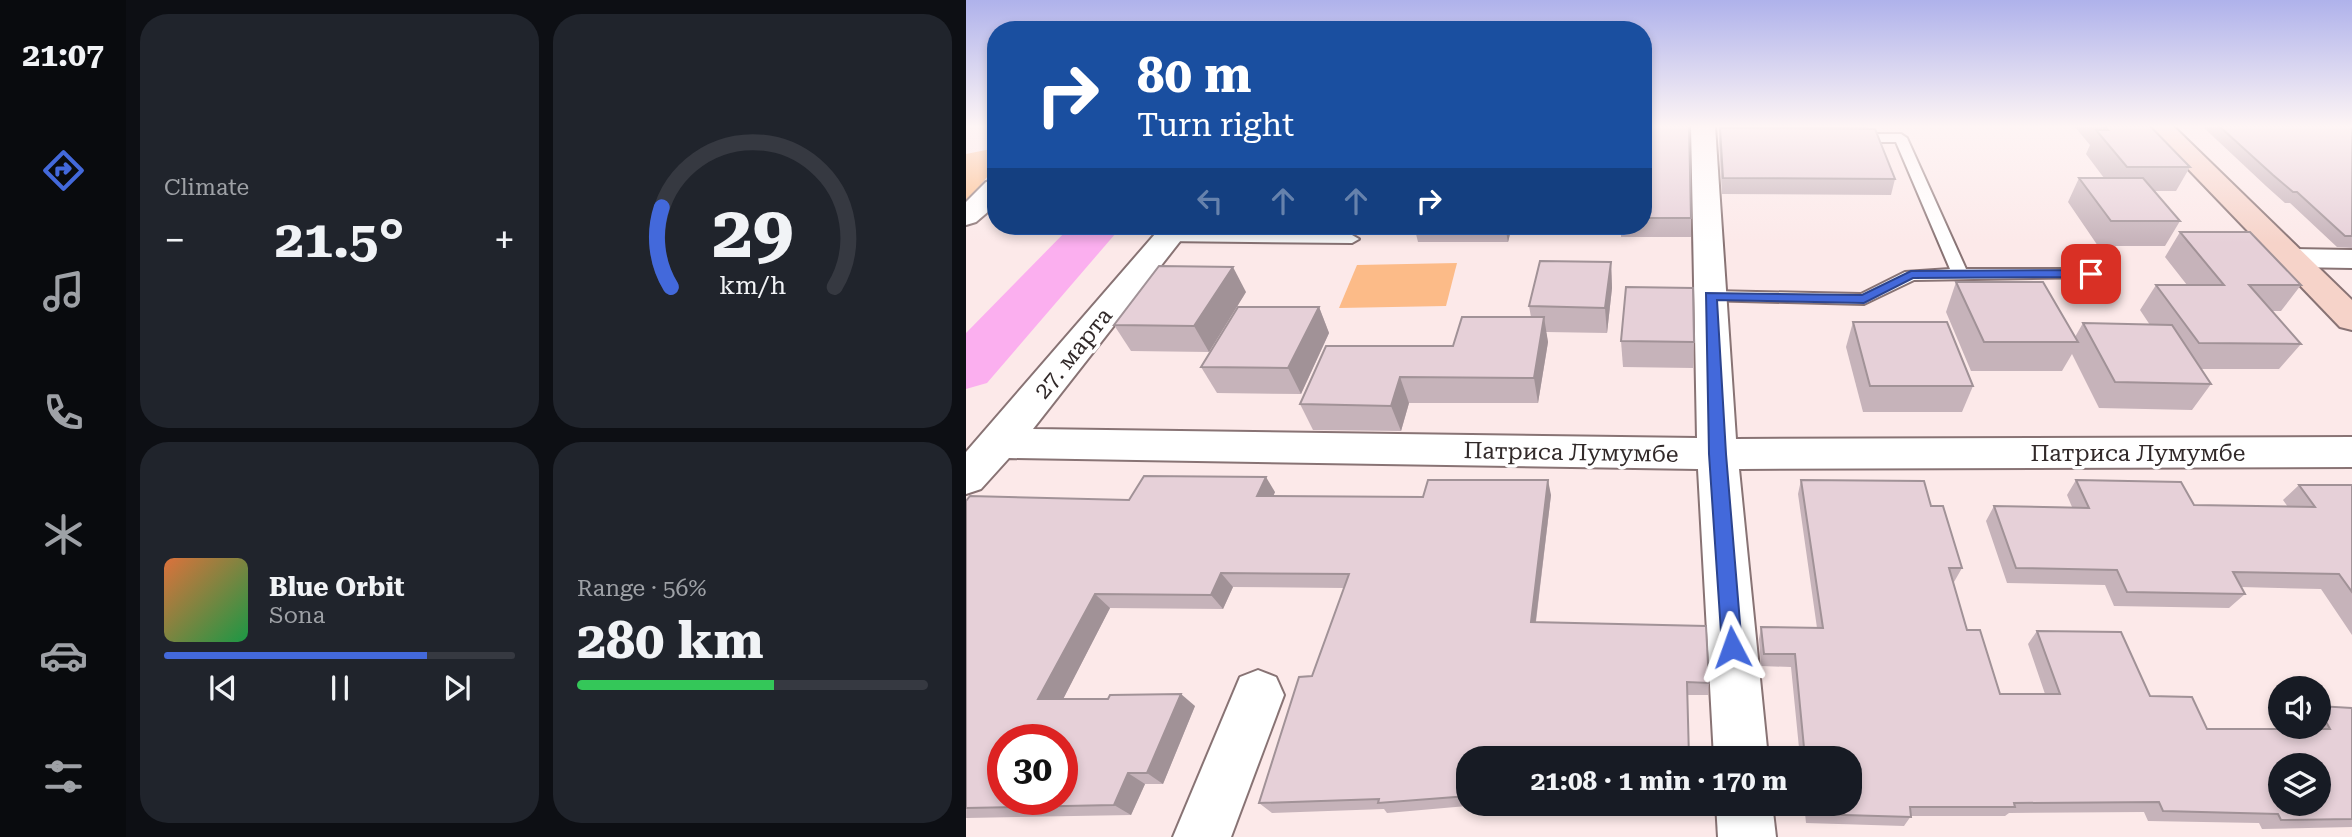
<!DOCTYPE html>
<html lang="en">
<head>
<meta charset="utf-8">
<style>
	:root { --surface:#171b24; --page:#20242c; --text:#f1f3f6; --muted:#9ea1a6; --line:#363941; --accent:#4369db }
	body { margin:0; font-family:"Roboto Serif",serif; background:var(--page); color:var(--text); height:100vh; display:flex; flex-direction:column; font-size:26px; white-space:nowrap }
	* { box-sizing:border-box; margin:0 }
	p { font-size:23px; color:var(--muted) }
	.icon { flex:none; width:38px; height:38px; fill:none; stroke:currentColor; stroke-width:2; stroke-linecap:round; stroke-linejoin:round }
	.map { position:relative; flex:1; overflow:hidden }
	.side { display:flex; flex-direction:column; gap:14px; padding:14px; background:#0d0f14; width:840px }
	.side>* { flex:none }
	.guide { position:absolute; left:21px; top:21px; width:665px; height:214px; border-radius:28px; box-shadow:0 4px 10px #0003; background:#1a4fa0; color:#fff; overflow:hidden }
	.buttons { position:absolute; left:1302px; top:676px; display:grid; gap:14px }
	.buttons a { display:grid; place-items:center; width:63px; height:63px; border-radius:50%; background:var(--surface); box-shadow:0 4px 10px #0003; font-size:35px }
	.speed { position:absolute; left:21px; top:724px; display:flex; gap:14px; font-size:35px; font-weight:700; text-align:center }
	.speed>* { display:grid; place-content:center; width:91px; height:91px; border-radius:50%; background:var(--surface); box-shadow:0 4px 10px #0003; line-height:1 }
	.speed .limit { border:10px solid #d22; background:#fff; color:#111 }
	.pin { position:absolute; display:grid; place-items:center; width:60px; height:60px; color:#fff; margin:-30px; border-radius:14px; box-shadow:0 4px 10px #0006 }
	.me { position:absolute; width:77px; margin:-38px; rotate:356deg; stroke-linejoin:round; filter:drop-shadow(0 0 5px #0008) }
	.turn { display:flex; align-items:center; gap:24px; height:147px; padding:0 35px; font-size:32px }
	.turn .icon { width:91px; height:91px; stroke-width:2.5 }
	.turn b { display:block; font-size:49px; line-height:60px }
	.lanes { display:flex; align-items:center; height:66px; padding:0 35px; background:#0003; justify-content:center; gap:35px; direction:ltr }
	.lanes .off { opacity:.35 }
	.big { font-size:52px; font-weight:700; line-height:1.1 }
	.side .tile { flex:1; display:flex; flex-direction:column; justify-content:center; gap:10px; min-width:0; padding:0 24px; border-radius:28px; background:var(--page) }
	.side .dial { align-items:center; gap:0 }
	.dial svg { height:182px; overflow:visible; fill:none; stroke:var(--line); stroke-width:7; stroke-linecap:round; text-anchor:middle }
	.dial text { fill:var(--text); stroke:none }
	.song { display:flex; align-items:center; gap:21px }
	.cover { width:84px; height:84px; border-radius:10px; background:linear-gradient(135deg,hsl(20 70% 55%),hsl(140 70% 35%)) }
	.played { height:7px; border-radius:4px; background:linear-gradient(90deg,var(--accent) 75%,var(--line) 75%) }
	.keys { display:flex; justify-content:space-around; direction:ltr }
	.heat { display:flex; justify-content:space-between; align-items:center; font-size:38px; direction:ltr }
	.charge { height:10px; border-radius:5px; background:linear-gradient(90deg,#34c759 56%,var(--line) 0) }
	.side .tiles { flex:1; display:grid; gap:14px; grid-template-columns:repeat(2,1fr) }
	.trip { position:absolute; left:490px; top:746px; width:406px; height:70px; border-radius:28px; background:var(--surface); box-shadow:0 4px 10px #0003; font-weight:700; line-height:70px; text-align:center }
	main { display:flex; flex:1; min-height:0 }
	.menu { display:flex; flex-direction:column; width:126px; justify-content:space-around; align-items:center; background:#090b0e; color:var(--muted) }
	.menu .icon { width:49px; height:49px }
	.menu .current { color:var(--accent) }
	.menu b { font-size:32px; color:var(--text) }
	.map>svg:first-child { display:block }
</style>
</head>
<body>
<main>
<nav class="menu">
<b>21:07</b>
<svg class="icon current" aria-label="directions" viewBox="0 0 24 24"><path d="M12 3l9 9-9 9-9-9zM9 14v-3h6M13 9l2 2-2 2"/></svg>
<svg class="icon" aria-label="music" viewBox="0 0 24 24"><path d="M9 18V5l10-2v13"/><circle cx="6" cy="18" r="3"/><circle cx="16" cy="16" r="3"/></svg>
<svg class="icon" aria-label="phone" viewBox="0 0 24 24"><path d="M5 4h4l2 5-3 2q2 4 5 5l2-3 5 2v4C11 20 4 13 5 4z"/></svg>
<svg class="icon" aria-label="climate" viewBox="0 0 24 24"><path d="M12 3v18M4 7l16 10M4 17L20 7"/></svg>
<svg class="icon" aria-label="car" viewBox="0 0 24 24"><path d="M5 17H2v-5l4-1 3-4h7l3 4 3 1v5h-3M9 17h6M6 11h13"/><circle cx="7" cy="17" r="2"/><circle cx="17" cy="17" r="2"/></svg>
<svg class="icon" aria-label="filters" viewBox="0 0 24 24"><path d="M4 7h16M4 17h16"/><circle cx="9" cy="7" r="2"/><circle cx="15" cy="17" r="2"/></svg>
</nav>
<section class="side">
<div class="tiles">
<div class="tile"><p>Climate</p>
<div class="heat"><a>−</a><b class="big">21.5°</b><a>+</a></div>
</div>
<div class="tile dial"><svg viewBox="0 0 100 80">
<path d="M14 69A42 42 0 1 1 86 69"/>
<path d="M14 69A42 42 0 0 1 10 34" stroke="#4369db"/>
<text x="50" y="56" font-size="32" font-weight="700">29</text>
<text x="50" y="72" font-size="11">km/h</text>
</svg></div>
<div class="tile">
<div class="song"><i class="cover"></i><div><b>Blue Orbit</b><p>Sona</p></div></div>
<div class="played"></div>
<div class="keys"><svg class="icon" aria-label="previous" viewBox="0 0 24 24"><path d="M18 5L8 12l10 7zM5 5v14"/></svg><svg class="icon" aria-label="pause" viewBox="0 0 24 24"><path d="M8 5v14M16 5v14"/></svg><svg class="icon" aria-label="next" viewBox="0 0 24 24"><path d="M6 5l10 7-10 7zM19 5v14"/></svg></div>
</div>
<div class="tile"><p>Range · 56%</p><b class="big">280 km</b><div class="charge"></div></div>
</div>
</section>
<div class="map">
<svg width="1386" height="837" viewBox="0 0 1386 837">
	<rect width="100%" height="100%" fill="#fce9e9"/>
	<g fill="#fcbb88">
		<polygon points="30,148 30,166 0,203 0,154"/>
		<polygon points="491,263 480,306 373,308 391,265"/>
	</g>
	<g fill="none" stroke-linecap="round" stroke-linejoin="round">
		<polygon fill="#fbafef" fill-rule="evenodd" points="105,226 156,226 21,383 0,389 0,333"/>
		<defs>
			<g id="lane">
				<polygon points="935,134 941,138 1000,269 1125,269 1131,271 1133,274 1131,277 948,280 898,304 738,300 736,296 744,291 895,294 939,272 984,269 930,142 886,142 880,138 886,134"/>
				<polygon points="201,234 386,235 393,239 386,243 196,241 194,238"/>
			</g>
			<g id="street">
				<polygon points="725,126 749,126 770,439 1386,437 1386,467 773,469 802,758 748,758 732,469 43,458 15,489 0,494 0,452 196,226 226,226 67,429 731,438"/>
				<polygon points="30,180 30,205 10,222 0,225 0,202 20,182"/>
				<polygon points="1326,249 1386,250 1386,268 1326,267 1315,265 1311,258 1315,251"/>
				<polygon points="292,670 310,677 318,695 265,837 207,837 274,677"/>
				<polygon points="750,803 806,803 810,837 752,837"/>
			</g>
			<polygon id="secondary" points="1181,126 1207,126 1386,300 1386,330 1374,327"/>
		</defs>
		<use href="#lane" stroke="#887374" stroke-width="4"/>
		<use href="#street" stroke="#887374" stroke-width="4"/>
		<use href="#secondary" stroke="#887374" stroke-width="4"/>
		<use href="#lane" fill="#fff" fill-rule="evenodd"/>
		<use href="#street" fill="#fff" fill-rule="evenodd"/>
		<use href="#secondary" fill="#f6d3c9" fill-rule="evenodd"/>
	</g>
	<g fill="#c6b3ba">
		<polygon points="677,126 725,218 725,237 655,237 655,226 677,226"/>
		<polygon points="773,126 902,126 901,129 929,179 925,195 756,194 753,143 754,128 774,128"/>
		<polygon points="1108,126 1184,126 1224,167 1210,191 1188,191 1214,221 1199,246 1132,246 1102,202 1113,178 1138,178 1120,154 1124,145"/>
		<polygon points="1236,126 1386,126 1386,248 1371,247 1324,203 1319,203 1300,186"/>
		<polygon points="448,226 546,226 542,242 452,242"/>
		<polygon points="1214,232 1335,285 1315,311 1306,311 1335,344 1313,369 1235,369 1245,384 1226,410 1133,408 1106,354 1096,371 1005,371 980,312 990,282 1109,337 1117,323 1184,325 1174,310 1190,285 1221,285 1199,257"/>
		<polygon points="645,262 646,288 641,333 580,332 582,342 572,403 443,403 435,431 347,430 334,404 565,317 563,306"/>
		<polygon points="280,292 243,352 165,351 148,325"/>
		<polygon points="353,307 363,333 335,394 251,393 235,367"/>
		<polygon points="887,322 1007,386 996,412 897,412 880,347"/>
		<polygon points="655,341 728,342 727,368 657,367"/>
		<polygon points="835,480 965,506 996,568 988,582 987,582 1001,630 1034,694 1079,694 1062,644 1071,631 1241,729 1339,729 1338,726 1353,726 1353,706 1386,708 1386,827 1296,829 1293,823 1182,821 1178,812 1043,813 1039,816 945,816 938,826 840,823 838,803 884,803 884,758 834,758 825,667 795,666 793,639 795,627 851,628 832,494"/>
		<polygon points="1110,480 1228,505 1322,507 1317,500 1333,485 1386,485 1386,635 1355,589 1275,587 1279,594 1263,608 1148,606 1139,585 1041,583 1020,521 1028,506 1106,507 1101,495"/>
		<polygon points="309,492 307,496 457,497 585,495 570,622 743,683 742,695 721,695 502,758 502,803 724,803 723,810 647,812 646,804 501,806 421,813 418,809 306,813 293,803 346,676 378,588 267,587 257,609 144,608 97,699 229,706 197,784 179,784 165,815 0,818 0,501 163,500"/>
	</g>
	<g fill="#a19297">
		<polygon points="539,226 546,226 542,242"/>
		<polygon points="645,262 646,288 641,333 639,308"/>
		<polygon points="267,267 280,292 243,352 228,326"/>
		<polygon points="353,307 363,333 335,394 322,368"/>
		<polygon points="578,317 582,342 572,403 568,378"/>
		<polygon points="434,377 443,403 435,431 425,406"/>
		<polygon points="300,477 309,492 301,511 291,496"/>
		<polygon points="582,480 585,495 568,635 565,622"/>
		<polygon points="255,573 267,587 257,609 245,595"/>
		<polygon points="129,594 144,608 91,711 72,699"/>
		<polygon points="215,694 229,706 197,784 181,773"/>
		<polygon points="162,773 179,784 165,815 148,805"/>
	</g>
	<g fill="#e6d0d8" stroke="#a19297" stroke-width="2" fill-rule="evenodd">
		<polygon points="677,126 723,126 725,218 677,218"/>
		<polygon points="1138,126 1184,126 1224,167 1161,167 1130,130 1142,130"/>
		<polygon points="1253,126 1386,126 1386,236 1379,236 1331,192 1327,192 1307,175"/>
		<polygon points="754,128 909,129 929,179 757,178"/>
		<polygon points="1113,178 1177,178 1214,221 1145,221"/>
		<polygon points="1214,232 1284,232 1335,285 1283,285 1335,344 1233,343 1190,285 1258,285"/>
		<polygon points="574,261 645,262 639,308 563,306"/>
		<polygon points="193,266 267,267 228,326 148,325"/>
		<polygon points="990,282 1077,282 1112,342 1018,342"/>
		<polygon points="660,287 727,288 728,342 655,341"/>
		<polygon points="272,307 353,307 322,368 235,367"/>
		<polygon points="496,317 578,317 568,378 434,377 425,406 334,404 360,346 487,346"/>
		<polygon points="887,322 981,322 1007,386 904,386"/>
		<polygon points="1117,323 1206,325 1245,384 1149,382"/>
		<path d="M178,476L300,477L291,496L457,497L462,480H582L565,622L740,626L743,683L721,682L723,758H502V796L412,803L413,799L293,803L333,677L346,676L383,574L255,573L245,595L129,594L72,699H142L144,695L215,694L181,773H162L148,805L0,808V501L4,496L163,500ZM37,740H96V800H37Z"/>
		<path d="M835,480L958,481L965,506H977L996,568H983L1001,630H1014L1034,694H1094L1071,631L1155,632L1184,696L1226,697L1241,729H1364L1353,709V706L1386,708V819L1315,820L1312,814L1197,811L1193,802L1048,803L1049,807H944L945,817L845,814L844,803H884V758H839L829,654H798L795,627L857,628ZM1314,765H1353V803H1314Z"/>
		<polygon points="1110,480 1215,482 1228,505 1349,507 1333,485 1386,485 1386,592 1373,574 1267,572 1279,594 1161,592 1151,570 1050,568 1028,506 1123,508"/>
	</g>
	<linearGradient id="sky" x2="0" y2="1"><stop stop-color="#afb2eb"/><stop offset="0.52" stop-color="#fef5f5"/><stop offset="1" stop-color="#fef5f5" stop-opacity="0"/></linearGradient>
	<rect width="1386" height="243" fill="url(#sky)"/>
	<polygon fill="#4369db" stroke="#2c448e" stroke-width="2" points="1125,270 1132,274 1130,277 947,278 898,303 751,300 760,454 776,647 773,654 766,657 759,654 756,647 743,454 740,293 896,295 945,271"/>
	<g text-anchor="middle" stroke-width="7" stroke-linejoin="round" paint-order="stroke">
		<g font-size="23" fill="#312929" stroke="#fff">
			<text transform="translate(107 353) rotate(-51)" y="8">27. марта</text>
			<text transform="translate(605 452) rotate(1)" y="8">Патриса Лумумбе</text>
			<text x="1172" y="461">Патриса Лумумбе</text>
		</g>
	</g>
</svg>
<div class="buttons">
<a><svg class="icon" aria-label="sound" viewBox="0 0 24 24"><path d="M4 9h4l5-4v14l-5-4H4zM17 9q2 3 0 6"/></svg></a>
<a><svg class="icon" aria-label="layers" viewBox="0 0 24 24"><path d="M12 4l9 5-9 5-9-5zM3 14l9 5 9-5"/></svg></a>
</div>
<div class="speed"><div class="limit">30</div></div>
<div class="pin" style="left:1125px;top:274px;background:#d93025"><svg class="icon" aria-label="arrive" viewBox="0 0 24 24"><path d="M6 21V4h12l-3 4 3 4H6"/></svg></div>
<svg class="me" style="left:766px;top:647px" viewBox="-20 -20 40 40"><path d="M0-17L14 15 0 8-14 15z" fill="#4369db" stroke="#fff" stroke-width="4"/></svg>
<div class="trip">21:08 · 1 min · 170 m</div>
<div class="guide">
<div class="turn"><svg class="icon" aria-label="right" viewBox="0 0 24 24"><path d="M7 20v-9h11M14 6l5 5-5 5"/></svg><div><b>80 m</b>Turn right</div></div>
<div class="lanes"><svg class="icon off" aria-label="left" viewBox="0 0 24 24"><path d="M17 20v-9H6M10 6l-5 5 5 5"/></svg><svg class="icon off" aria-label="ahead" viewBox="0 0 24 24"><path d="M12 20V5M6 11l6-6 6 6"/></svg><svg class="icon off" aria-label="ahead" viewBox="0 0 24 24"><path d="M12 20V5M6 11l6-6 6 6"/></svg><svg class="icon" aria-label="right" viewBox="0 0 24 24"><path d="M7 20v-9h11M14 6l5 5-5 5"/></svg></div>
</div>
</div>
</main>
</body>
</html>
